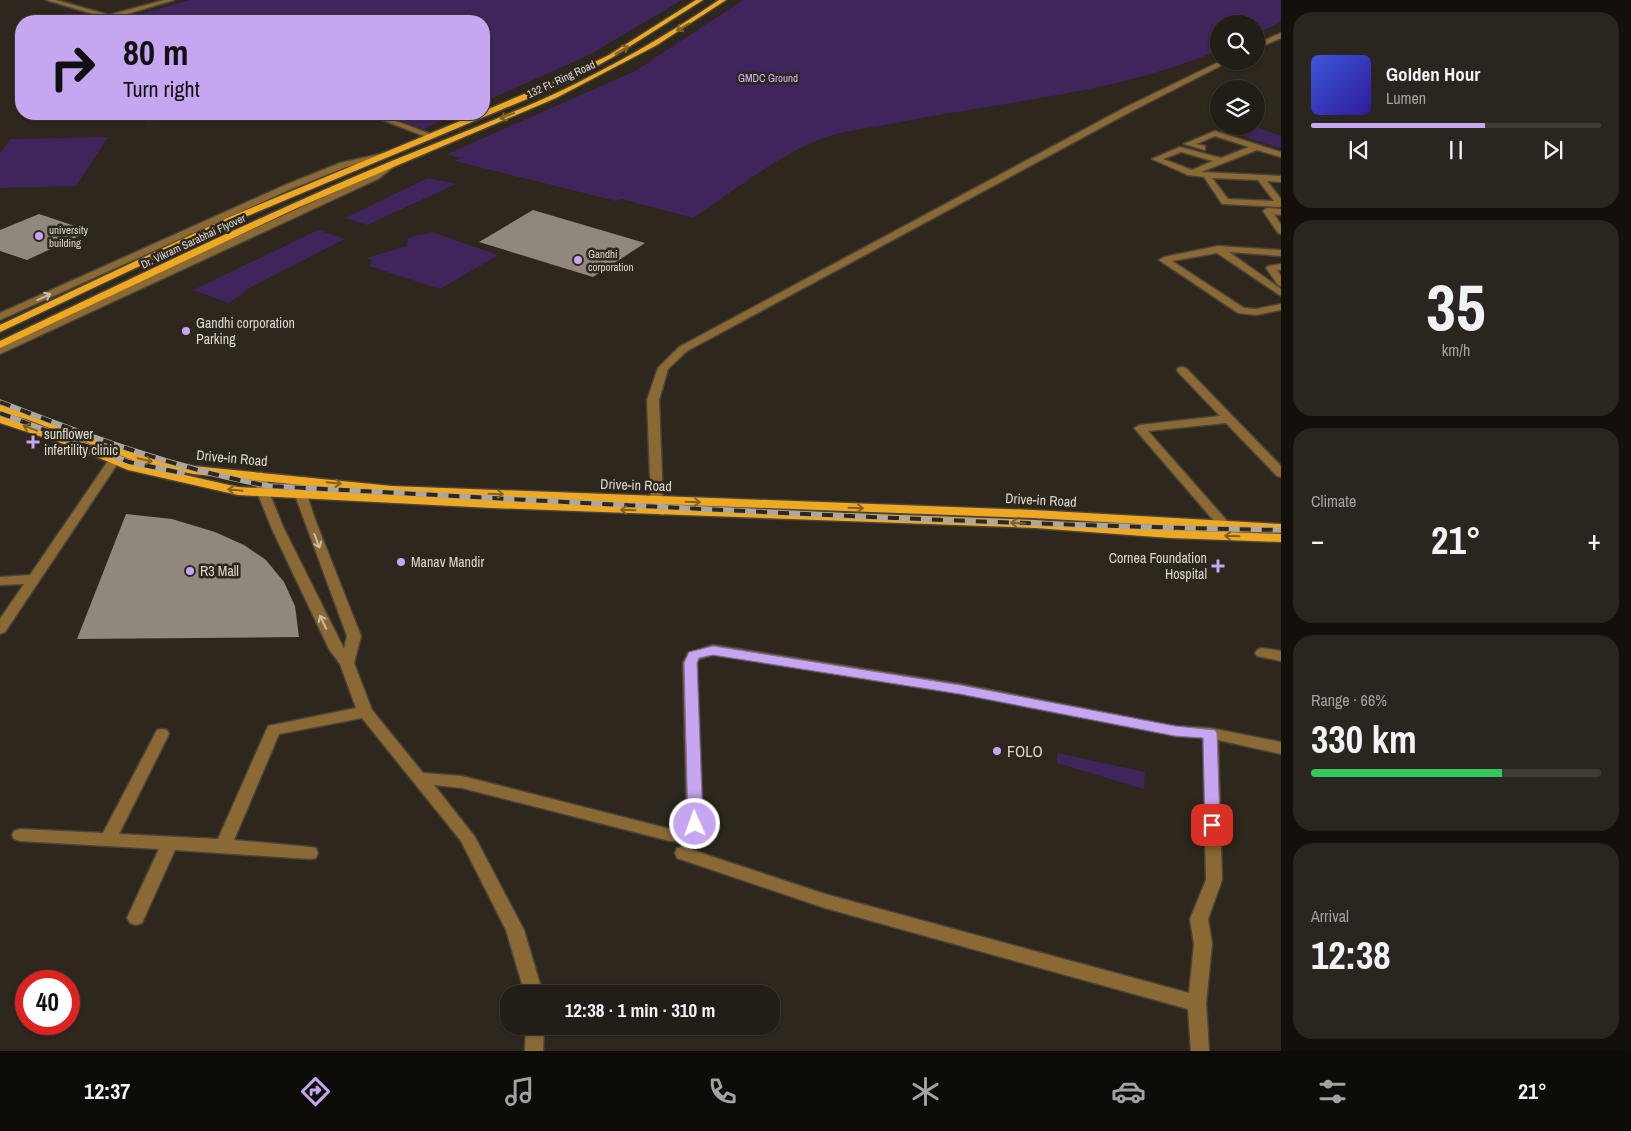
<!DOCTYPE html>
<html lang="en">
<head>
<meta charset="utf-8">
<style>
	:root { --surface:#221d16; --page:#2a261f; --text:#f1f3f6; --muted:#a2a2a1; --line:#3f3b35; --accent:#c6a6f0 }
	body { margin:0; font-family:"Archivo Narrow",sans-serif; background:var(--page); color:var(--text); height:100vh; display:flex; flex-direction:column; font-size:19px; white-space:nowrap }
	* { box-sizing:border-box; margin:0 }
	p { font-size:16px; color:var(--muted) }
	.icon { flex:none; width:28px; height:28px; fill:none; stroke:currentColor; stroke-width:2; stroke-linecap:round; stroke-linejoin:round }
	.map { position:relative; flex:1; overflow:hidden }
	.sheet { display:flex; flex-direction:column; gap:12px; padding:12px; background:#13100c; width:350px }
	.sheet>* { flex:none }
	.hud { position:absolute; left:15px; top:15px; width:475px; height:105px; border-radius:20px; box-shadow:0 1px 4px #0004,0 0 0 1px var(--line); background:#c6a6f0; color:#111; overflow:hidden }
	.controls { position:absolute; left:1210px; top:15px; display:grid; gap:10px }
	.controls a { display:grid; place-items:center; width:55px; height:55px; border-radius:50%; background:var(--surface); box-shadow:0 1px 4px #0004,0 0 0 1px var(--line); font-size:25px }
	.speed { position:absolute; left:15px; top:970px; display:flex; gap:10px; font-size:25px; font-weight:700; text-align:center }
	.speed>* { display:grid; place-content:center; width:65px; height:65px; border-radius:50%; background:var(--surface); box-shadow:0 1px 4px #0004,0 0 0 1px var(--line); line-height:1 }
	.speed .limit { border:8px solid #d22; background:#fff; color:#111 }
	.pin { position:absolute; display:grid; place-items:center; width:42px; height:42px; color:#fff; margin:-21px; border-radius:10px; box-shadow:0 2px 8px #0006 }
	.me { position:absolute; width:55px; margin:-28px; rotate:358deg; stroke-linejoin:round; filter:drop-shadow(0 0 4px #0008) }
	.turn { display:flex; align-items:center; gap:18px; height:105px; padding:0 25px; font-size:22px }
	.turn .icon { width:65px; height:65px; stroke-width:2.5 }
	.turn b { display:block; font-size:35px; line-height:42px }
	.big { font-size:38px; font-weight:700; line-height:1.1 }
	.sheet .tile { flex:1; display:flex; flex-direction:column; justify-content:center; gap:8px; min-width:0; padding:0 18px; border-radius:20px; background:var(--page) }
	.sheet .dial { align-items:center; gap:0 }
	.dial b { font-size:65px; line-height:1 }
	.song { display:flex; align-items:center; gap:15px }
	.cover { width:60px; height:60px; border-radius:8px; background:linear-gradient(135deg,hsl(230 70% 55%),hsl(250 70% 35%)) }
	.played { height:5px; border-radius:2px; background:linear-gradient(90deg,var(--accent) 60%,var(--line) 60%) }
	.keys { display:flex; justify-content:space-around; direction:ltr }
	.heat { display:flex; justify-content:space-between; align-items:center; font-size:28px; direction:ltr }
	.charge { height:8px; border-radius:4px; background:linear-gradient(90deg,#34c759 66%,var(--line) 0) }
	.trip { position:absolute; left:500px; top:985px; width:280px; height:50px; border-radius:20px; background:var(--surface); box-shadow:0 1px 4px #0004,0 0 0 1px var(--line); font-weight:700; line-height:50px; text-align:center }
	.tab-bar { display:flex; height:80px; justify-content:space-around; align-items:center; background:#0e0c09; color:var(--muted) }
	.tab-bar .icon { width:35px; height:35px }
	.tab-bar .on { color:var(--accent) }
	.tab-bar b { font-size:22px; color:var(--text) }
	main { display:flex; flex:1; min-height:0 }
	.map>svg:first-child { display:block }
</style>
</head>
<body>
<main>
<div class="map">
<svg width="1281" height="1051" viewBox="0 0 1281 1051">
	<rect width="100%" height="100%" fill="#2d271d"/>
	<g fill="#3f255b">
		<polygon points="190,0 682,0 591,54 484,102 484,21 139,21 129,17"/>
		<path d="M743,0H1281V22L1256,34V24H1219V50C1117,93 1008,101 901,122C878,127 853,129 830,136C784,150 734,191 693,218L622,199L616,201L455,161L461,158L447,154L635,71Z"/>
		<polygon points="382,114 458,114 423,129"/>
		<polygon points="1256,127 1281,136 1281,149 1238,134"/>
		<polygon points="108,137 76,186 0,188 0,153 11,139"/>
		<polygon points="428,178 456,184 367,225 345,218"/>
		<polygon points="318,230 345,239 251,287 229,303 193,290"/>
		<path d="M432,232L498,255L440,289L369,266L373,261L366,258L407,246L408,239C416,233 424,236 432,232Z"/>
		<polygon points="1057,753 1145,772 1144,789 1057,763"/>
	</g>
	<g fill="#90887d">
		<polygon points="533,210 645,243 593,277 479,242"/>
		<polygon points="39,214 90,231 27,260 0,251 0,230"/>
		<polygon points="126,514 172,519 215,532 244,545 266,560 284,582 295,606 299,637 77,639"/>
	</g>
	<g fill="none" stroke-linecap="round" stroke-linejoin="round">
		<defs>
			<g id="minor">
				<polygon points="46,0 56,0 109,15 164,0 174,0 117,17 126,21 117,21"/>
				<polygon points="1281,33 1281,38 1256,49 1256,44"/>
				<polygon points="1221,61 1230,61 1132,111 687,351 668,369 659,400 663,501 669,511 663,515 659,514 651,501 647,400 658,368 679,347 1126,107"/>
				<polygon points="145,114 181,115 185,117 181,119 147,120 143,118"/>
				<polygon points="367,114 377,114 436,136 429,138"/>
				<path d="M1215,131L1281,152V157L1257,150L1201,172L1281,176V182L1267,181L1281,199V207L1222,204L1204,177L1188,175L1152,159L1180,147L1221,158L1249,147L1215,136L1196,144L1205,146V150L1184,144ZM1181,152L1213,161L1192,170L1163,159ZM1212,178L1258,180L1274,201L1228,199Z"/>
				<polygon points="384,153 388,155 387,157 346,167 291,189 0,320 0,313 285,185 340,163"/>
				<polygon points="393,160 400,162 378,179 0,354 0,347 139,281 372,175"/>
				<polygon points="1267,208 1281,209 1281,215 1274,214 1281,225 1281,234 1278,233 1263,211"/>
				<polygon points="1218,246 1281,250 1281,256 1229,252 1281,289 1281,296 1217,253 1172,261 1244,308 1256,309 1281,304 1281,310 1256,315 1238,313 1159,260 1164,257"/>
				<polygon points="1281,264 1281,270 1277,270 1281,276 1281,286 1278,285 1266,268 1268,266"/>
				<polygon points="1182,367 1186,368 1281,466 1281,477 1277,476 1226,423 1148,431 1229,523 1231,526 1229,529 1221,529 1134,428 1140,425 1220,416 1178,372 1177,370 1178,368"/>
				<polygon points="114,456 120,460 5,632 0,634 0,619 24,584 0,585 0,577 30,575 110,458"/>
				<path d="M261,472L267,476L269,492L284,529L344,649L347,636L295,495L298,477H306L308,480L307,495L316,522L361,636L354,663L372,710L423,773L462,776L670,829H681L687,823L683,663L688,653L713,645L960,684L1175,726L1210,728L1281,742V754L1218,740L1222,880L1208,919L1212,944L1206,1003L1209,1051H1191L1188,1009L825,908L677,858L675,853L677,848L683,847L825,894L1189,993L1194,944L1190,919L1206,880L1203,738L1175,736L960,694L713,655L699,659L697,663L703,824C696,838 686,842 670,841L462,788L434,785L475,837L524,930L543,994H525L506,930L461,841L362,718L279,734L234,840L310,847L316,848L318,853L316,858L310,859L175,850L142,923L136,925L130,923L127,918L159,849L20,841L14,839L12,835L14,831L20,829L103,833L155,734L157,730L162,729L167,730L169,734L119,834L218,839L268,726L356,708L340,664L329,649L272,529L257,492L255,476Z"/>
				<polygon points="1262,648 1281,651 1281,661 1257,656 1255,653 1257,650"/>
				<polygon points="526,1026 544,1026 543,1051 525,1051"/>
			</g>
			<g id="major">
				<polygon points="696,0 703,0 613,57 570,81 233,222 0,332 0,325 227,218 477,114 484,114 484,111 564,77 609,55"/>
				<path d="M719,0H726L657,45L556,98L297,208L0,348V341C120,284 241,225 363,173C426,146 490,123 552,95C610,68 666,36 719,0Z"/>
				<polygon points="0,405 34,415 143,456 193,466 392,486 1033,510 1281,524 1281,532 1033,518 392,494 193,474 140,463 26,419 0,412"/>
				<polygon points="0,416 81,443 136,464 238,487 492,500 1035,520 1170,530 1281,534 1281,542 1170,538 1035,528 492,508 238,495 128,470 73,447 0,423"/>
			</g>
		</defs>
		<use href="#minor" stroke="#49433a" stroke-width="3"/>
		<use href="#major" stroke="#49433a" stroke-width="3"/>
		<use href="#minor" fill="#8a6934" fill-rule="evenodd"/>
		<use href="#major" fill="#eea821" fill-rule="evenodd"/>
		<defs>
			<g id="rail">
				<path d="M0,402C88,436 176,469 269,486C606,504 943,524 1281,530"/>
				<polyline points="0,413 129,462 182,473"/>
			</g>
		</defs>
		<use href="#rail" stroke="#aca7a0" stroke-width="5.5"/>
		<use href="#rail" stroke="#2d271d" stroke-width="4" stroke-dasharray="11" stroke-linecap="butt"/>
	</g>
	<defs><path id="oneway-shaft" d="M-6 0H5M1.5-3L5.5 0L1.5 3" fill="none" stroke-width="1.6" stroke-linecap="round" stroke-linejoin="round" transform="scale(1.25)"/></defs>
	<g stroke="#84611f">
		<use href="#oneway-shaft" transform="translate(683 27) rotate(150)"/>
		<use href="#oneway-shaft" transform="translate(622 50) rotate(-31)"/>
		<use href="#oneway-shaft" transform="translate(507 116) rotate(157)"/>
		<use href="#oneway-shaft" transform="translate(30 428) rotate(-160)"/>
		<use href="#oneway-shaft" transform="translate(145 460) rotate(14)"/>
		<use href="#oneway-shaft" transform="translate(334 483) rotate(6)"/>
		<use href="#oneway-shaft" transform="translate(235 490) rotate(-174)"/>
		<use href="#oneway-shaft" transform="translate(496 494) rotate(2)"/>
		<use href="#oneway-shaft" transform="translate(693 502) rotate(2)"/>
		<use href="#oneway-shaft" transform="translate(856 508) rotate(2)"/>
		<use href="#oneway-shaft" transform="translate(628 510) rotate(-178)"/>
		<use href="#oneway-shaft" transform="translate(1018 523) rotate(-178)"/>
		<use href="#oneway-shaft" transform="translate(1232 536) rotate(-178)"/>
	</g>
	<g stroke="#c8bdab">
		<use href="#oneway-shaft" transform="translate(44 297) rotate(-25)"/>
		<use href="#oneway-shaft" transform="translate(317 541) rotate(69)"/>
		<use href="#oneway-shaft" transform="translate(323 622) rotate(-116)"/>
	</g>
	<polygon fill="#c6a6f0" stroke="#816c9c" points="713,646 960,685 1175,726 1215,730 1217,733 1220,825 1217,829 1212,831 1207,829 1205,825 1203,738 1175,736 960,694 713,655 699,658 697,663 703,824 701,828 695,830 690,828 688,824 684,663 689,652"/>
	<g fill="#c6a6f0" stroke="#2d271d" stroke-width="2">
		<circle cx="39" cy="236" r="5"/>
		<circle cx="578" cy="260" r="5"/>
		<circle cx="186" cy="331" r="5"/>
		<path d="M30.5 434.5h5v5h5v5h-5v5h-5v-5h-5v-5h5z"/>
		<circle cx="401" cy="562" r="5"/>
		<path d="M1215.5 558.5h5v5h5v5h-5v5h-5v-5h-5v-5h5z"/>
		<circle cx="190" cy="571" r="5"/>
		<circle cx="997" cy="751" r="5"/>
	</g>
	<g text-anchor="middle" stroke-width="5" stroke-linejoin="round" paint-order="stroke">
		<g font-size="11" fill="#d2b7f6" stroke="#2d271d">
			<text x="768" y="82">GMDC Ground</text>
		</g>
		<g font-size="11" fill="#ddd9d3" stroke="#2d271d">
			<text transform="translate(561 79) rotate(-25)" y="4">132 Ft. Ring Road</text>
			<text transform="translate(193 241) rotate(-25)" y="4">Dr. Vikram Sarabhai Flyover</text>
		</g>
		<g font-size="11" fill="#ddd9d3" stroke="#2d271d" text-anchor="start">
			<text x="49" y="234">university<tspan x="49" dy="13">building</tspan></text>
			<text x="588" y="258">Gandhi<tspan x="588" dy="13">corporation</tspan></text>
		</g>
		<g font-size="14" fill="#ddd9d3" stroke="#2d271d" text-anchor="start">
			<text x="196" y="328">Gandhi corporation<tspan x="196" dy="16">Parking</tspan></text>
			<text x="44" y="439">sunflower<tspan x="44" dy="16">infertility clinic</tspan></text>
			<text x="1207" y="563" text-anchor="end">Cornea Foundation<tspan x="1207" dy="16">Hospital</tspan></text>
			<text x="411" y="567">Manav Mandir</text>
			<text x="200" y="576">R3 Mall</text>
		</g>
		<g font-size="14" fill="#ddd9d3" stroke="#2d271d">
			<text transform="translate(232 458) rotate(5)" y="5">Drive-in Road</text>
			<text transform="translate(636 485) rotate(2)" y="5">Drive-in Road</text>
			<text transform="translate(1041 500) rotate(3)" y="5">Drive-in Road</text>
		</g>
		<g font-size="16" fill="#ddd9d3" stroke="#2d271d" text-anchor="start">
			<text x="1007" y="757">FOLO</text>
		</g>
	</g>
</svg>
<div class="controls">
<a><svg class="icon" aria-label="search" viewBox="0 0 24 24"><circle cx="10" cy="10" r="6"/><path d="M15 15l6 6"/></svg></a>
<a><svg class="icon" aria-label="layers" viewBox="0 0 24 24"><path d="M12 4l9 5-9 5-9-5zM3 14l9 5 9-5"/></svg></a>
</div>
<div class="speed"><div class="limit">40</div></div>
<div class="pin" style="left:1212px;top:825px;background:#d93025"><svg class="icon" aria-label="arrive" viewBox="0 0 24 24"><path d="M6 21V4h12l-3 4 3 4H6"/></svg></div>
<svg class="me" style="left:695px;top:824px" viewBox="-20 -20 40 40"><circle r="17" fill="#c6a6f0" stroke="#fff" stroke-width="3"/><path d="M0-11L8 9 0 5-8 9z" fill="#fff"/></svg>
<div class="trip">12:38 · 1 min · 310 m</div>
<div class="hud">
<div class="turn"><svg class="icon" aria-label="right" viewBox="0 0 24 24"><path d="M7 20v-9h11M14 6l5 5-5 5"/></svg><div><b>80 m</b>Turn right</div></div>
</div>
</div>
<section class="sheet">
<div class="tile">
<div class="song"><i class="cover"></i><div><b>Golden Hour</b><p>Lumen</p></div></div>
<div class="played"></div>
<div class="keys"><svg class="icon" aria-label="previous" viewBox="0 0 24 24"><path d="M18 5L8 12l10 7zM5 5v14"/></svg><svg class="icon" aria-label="pause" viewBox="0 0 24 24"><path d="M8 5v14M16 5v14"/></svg><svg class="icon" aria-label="next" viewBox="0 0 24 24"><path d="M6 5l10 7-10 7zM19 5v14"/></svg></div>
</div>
<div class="tile dial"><b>35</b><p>km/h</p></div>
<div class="tile"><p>Climate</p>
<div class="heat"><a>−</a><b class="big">21°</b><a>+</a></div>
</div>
<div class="tile"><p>Range · 66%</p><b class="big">330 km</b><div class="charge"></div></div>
<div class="tile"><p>Arrival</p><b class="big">12:38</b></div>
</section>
</main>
<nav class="tab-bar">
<b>12:37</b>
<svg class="icon on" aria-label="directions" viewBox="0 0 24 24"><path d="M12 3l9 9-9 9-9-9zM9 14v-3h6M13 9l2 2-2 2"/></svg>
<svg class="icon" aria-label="music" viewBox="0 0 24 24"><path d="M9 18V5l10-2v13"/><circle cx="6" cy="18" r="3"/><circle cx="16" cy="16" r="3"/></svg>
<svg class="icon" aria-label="phone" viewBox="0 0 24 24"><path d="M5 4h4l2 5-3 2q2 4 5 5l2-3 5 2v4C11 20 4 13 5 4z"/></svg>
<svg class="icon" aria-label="climate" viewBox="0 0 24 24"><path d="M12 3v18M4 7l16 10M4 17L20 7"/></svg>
<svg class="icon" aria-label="car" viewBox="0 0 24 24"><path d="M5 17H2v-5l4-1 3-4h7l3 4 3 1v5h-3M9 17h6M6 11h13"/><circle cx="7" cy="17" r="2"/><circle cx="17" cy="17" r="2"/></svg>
<svg class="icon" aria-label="filters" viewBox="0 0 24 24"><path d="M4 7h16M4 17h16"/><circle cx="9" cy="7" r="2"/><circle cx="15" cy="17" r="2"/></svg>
<b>21°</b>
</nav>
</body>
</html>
